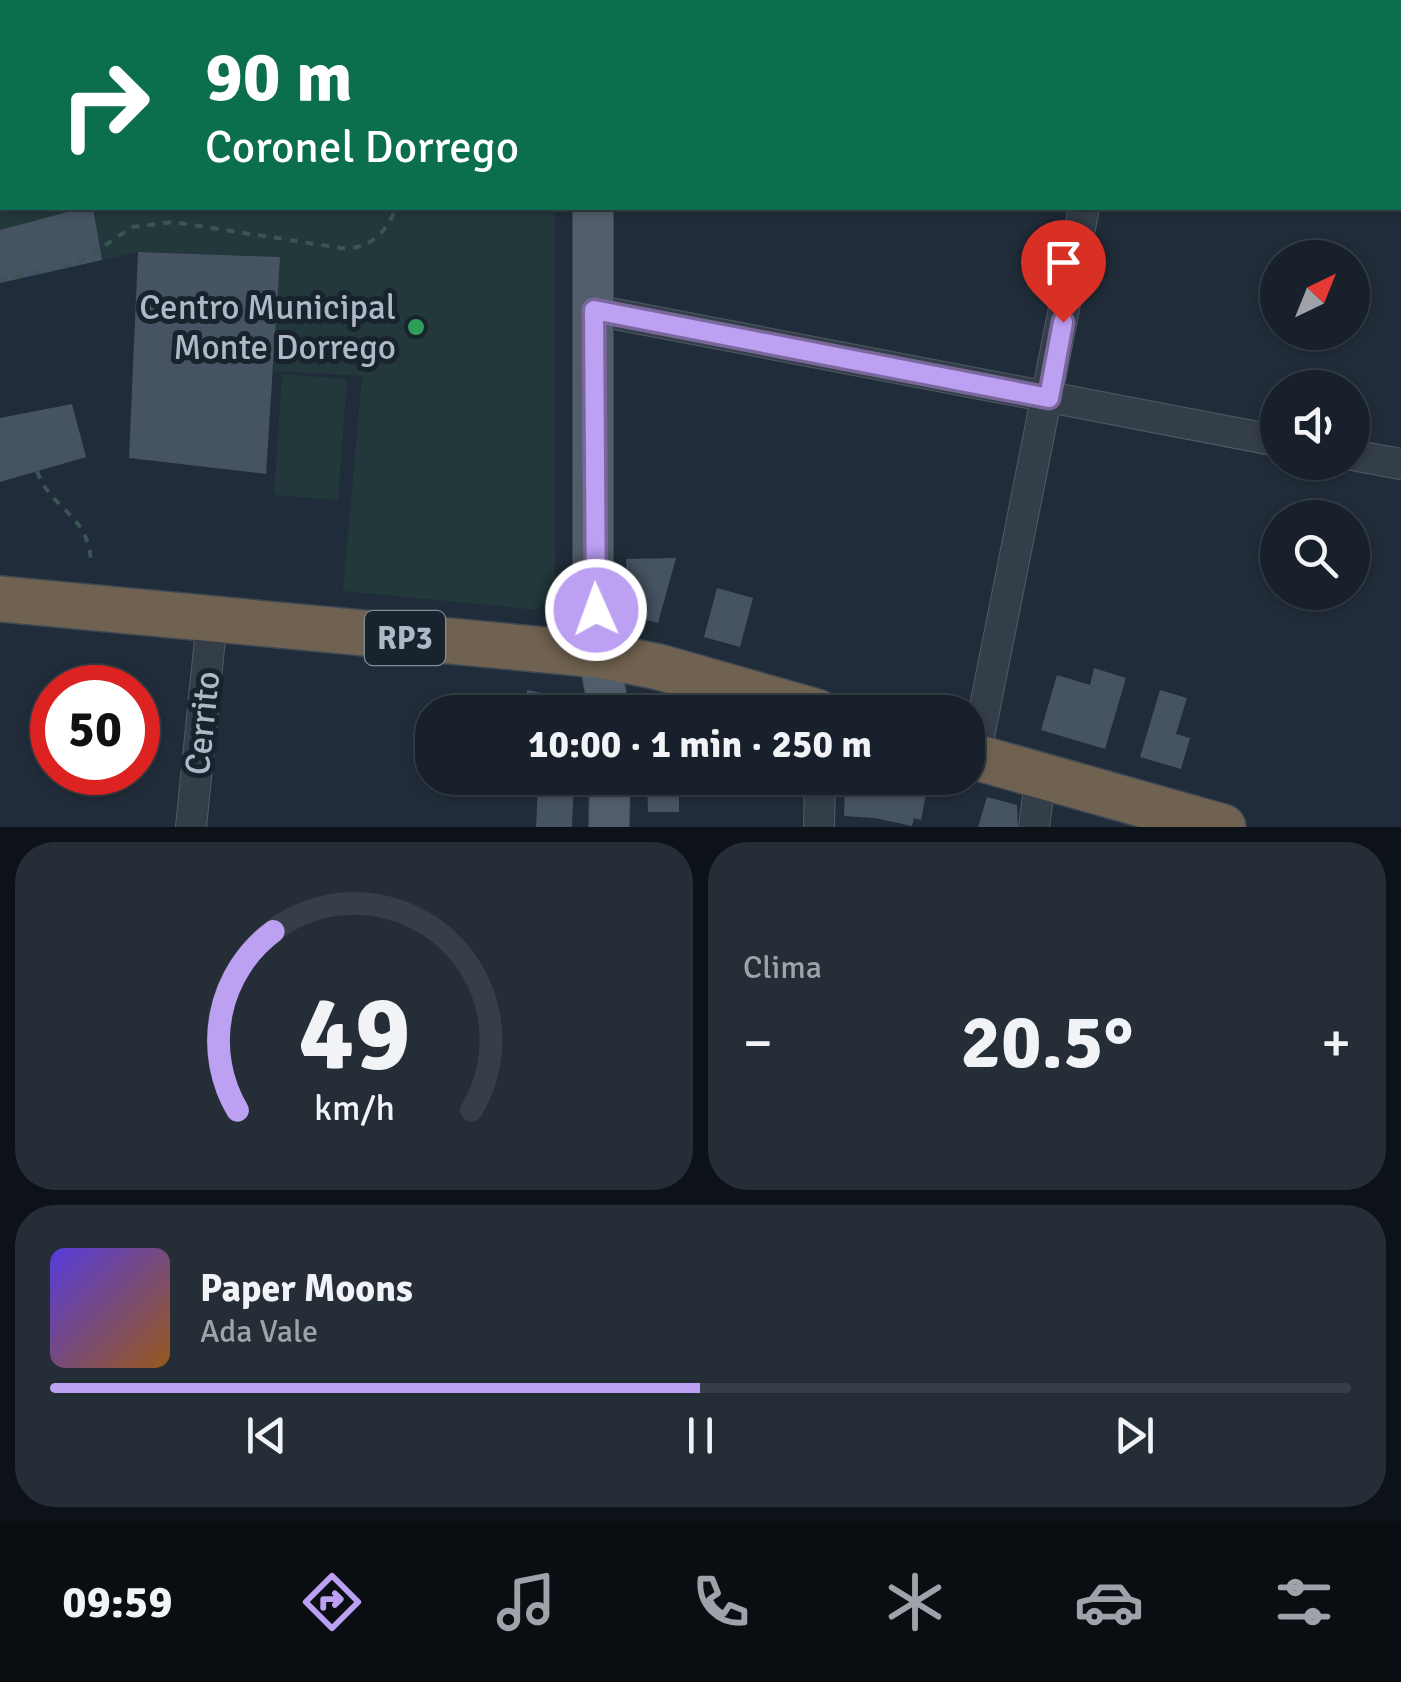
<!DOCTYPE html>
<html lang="es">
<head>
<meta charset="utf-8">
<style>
	:root { --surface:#18212b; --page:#252e37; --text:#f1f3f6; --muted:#9fa3a9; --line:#363e47; --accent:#bca0f2 }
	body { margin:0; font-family:Signika,sans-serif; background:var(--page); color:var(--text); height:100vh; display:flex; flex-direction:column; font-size:38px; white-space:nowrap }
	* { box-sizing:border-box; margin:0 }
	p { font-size:32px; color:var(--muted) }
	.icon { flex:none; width:55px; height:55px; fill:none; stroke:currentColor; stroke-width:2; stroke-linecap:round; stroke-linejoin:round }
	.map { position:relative; height:827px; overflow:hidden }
	.side { display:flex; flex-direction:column; gap:15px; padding:15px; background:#0d1218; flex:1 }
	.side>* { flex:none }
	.hud { position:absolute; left:0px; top:0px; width:1402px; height:210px; box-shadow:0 2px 8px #0004,0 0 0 2px var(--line); background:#0b6e4f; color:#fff; overflow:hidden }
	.needle { width:65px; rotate:43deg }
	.buttons { position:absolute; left:1260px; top:240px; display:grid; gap:20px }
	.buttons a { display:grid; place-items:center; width:110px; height:110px; border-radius:50%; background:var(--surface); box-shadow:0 2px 8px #0004,0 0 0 2px var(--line); font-size:50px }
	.speed { position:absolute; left:30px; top:665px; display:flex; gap:20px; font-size:50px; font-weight:700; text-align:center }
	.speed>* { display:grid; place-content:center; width:130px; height:130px; border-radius:50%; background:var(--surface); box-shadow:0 2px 8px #0004,0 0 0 2px var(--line); line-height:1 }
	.speed .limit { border:15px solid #d22; background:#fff; color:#111 }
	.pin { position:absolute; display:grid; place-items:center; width:85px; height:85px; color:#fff; margin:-102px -42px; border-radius:50% 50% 50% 0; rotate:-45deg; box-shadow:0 0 10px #0007 }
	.pin .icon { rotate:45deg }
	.me { position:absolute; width:110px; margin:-55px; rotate:358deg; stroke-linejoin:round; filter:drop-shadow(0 0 8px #0008) }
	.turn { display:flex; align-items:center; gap:35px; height:210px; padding:0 40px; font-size:45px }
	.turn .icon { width:130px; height:130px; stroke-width:2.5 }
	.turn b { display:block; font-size:70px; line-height:85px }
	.big { font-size:75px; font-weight:700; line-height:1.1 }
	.side .tile { flex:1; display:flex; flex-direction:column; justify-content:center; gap:15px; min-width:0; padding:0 35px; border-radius:40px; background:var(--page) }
	.side .dial { align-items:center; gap:0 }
	.dial svg { height:260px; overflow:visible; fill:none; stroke:var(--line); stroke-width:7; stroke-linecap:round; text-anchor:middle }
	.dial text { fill:var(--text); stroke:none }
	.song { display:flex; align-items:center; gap:30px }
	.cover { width:120px; height:120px; border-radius:15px; background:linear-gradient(135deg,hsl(250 70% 55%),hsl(30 70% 35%)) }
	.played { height:10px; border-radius:5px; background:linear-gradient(90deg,var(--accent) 50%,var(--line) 50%) }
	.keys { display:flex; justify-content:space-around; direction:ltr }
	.heat { display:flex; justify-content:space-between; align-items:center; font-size:55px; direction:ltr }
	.side .tiles { flex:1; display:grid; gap:15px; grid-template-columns:1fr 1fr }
	.tile:last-child { grid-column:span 2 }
	.trip { position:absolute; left:415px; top:695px; width:570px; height:100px; border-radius:40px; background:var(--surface); box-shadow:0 2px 8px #0004,0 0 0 2px var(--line); font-weight:700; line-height:100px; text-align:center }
	.tabs { display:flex; height:160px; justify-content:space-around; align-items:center; background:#0a0d11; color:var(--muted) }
	.tabs .icon { width:70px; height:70px }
	.tabs .on { color:var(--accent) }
	.tabs b { font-size:45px; color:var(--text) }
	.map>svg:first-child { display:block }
</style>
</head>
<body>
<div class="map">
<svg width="1401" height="827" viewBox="0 0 1401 827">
	<rect width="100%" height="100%" fill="#202c39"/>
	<g fill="#22383a">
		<polygon points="0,0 555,0 2,2 2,208 555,208 555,588 537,610 343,591 362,376 274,371 279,257 138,252 0,283"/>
		<polygon points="282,374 347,379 338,500 274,495"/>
	</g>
	<g fill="#465363">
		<polygon points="83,208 93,208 102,260 0,283 0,230"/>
		<polygon points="138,252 280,257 266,474 129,458"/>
		<polygon points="72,404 86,457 0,482 0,418"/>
		<polygon points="676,558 658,623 646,620 627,592 626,559"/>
		<polygon points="717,588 753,598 740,647 704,637"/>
		<polygon points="1094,668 1126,678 1105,749 1041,730 1057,675 1090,685"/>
		<polygon points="527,690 564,697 575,712 526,712"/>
		<polygon points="1160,690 1187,698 1176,734 1190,738 1181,769 1140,757"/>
		<polygon points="523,778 574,778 572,827 536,827 538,786 522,785"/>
		<polygon points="647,778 697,778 697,795 679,795 679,812 648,812"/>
		<polygon points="845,778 905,778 928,784 921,820 914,818 912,826 875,818 844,816"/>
		<polygon points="987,797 1017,805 1018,827 978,827"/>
	</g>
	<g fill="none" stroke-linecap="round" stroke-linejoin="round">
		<defs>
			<g id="minor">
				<polyline points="1147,0 1159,2"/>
				<polyline points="1122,2 1123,0"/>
				<polyline points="1400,52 1401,52"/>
				<polyline points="594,310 1278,441"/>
				<polyline points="1352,455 1401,464"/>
				<polyline points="975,757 1084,208"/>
				<polyline points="191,827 212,619"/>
				<polyline points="819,827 820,778"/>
				<polyline points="1034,827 1041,774"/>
			</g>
			<g id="major">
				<polyline points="595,2 595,0"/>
				<polyline points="593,208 593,573 599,655 609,712"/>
				<polyline points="609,827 610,778"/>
			</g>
			<g id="highway">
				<polyline points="0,599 599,655 659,667 817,712"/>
				<polyline points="968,755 1223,827"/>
			</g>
		</defs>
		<use href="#minor" stroke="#515b67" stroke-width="32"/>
		<use href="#major" stroke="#3d4753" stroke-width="42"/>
		<use href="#highway" stroke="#3e4854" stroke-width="48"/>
		<g stroke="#3c5454" stroke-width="4" stroke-dasharray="8 8" stroke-linecap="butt">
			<polyline points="28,0 28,2"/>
			<polyline points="541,2 541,0"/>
			<polyline points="0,33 2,34"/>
			<polyline points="0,192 2,190"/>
			<path d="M0,280L67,266L85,259L132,227L173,222L348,249C374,245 386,232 396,208"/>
			<path d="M37,471C50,510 91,514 91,566"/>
		</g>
		<use href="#minor" stroke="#343e49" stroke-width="30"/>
		<use href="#major" stroke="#515d6a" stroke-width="40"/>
		<use href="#highway" stroke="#706250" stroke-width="45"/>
	</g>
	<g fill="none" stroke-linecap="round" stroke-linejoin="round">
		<defs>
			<polyline id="route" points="596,610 594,310 1049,398 1063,322"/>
		</defs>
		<use href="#route" stroke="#7a689d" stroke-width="25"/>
		<use href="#route" stroke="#bca0f2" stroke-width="18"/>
	</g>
	<circle fill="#2e9e5b" stroke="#19232e" stroke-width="4" cx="416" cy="327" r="10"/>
	<g text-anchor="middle" stroke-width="10" stroke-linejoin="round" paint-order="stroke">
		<rect fill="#19232e" stroke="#818b98" stroke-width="2.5" x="365" y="611" width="80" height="54" rx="8"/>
		<g font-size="32" font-weight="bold" fill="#aeb8c6">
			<text x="405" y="649">RP3</text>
		</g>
		<g font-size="35" fill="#aeb8c6" stroke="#19232e" text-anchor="end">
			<text x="396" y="319">Centro Municipal<tspan x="396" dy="40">Monte Dorrego</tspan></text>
		</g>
		<g font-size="35" fill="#aeb8c6" stroke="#19232e">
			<text transform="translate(202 723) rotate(-84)" y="12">Cerrito</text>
		</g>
	</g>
</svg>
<div class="buttons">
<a><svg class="needle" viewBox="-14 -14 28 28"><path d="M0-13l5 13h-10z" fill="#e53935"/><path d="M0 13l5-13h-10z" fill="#9fa3a9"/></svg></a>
<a><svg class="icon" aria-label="sound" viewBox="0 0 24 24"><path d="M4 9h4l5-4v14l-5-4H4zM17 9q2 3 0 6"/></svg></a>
<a><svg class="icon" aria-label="search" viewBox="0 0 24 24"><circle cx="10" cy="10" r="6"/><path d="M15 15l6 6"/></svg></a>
</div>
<div class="speed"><div class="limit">50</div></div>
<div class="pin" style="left:1063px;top:322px;background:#d93025"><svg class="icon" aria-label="arrive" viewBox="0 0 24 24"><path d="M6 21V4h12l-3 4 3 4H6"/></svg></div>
<svg class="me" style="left:596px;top:610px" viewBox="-20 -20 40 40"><circle r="17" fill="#bca0f2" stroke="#fff" stroke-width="3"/><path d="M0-11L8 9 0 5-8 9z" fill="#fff"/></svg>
<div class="trip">10:00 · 1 min · 250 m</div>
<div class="hud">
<div class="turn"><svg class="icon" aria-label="right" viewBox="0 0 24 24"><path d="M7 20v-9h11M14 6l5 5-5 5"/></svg><div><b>90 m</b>Coronel Dorrego</div></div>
</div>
</div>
<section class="side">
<div class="tiles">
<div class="tile dial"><svg viewBox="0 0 100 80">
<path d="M14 69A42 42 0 1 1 86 69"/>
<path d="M14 69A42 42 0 0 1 25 14" stroke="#bca0f2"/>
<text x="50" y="56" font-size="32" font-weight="700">49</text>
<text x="50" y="72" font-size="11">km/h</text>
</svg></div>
<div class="tile"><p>Clima</p>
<div class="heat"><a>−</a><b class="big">20.5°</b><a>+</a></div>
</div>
<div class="tile">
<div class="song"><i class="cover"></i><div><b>Paper Moons</b><p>Ada Vale</p></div></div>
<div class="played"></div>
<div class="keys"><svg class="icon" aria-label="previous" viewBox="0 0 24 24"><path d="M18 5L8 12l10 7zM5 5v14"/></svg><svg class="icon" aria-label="pause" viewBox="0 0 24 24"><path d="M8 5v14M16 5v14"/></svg><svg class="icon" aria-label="next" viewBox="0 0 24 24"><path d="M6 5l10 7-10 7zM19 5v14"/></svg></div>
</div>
</div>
</section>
<nav class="tabs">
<b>09:59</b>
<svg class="icon on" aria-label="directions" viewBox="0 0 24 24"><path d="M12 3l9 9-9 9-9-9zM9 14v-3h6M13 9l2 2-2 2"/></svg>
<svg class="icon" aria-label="music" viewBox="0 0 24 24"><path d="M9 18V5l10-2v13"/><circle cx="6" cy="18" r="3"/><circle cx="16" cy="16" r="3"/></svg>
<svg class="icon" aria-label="phone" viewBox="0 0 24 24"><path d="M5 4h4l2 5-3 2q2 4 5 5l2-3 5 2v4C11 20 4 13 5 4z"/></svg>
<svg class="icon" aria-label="climate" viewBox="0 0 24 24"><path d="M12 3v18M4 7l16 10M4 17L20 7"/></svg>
<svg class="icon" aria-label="car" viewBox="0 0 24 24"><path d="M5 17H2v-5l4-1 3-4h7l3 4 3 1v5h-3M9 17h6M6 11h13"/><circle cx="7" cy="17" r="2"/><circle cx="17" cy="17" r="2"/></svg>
<svg class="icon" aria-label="filters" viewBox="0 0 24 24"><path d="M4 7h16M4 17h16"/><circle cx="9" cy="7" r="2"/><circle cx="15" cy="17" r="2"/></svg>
</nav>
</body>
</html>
